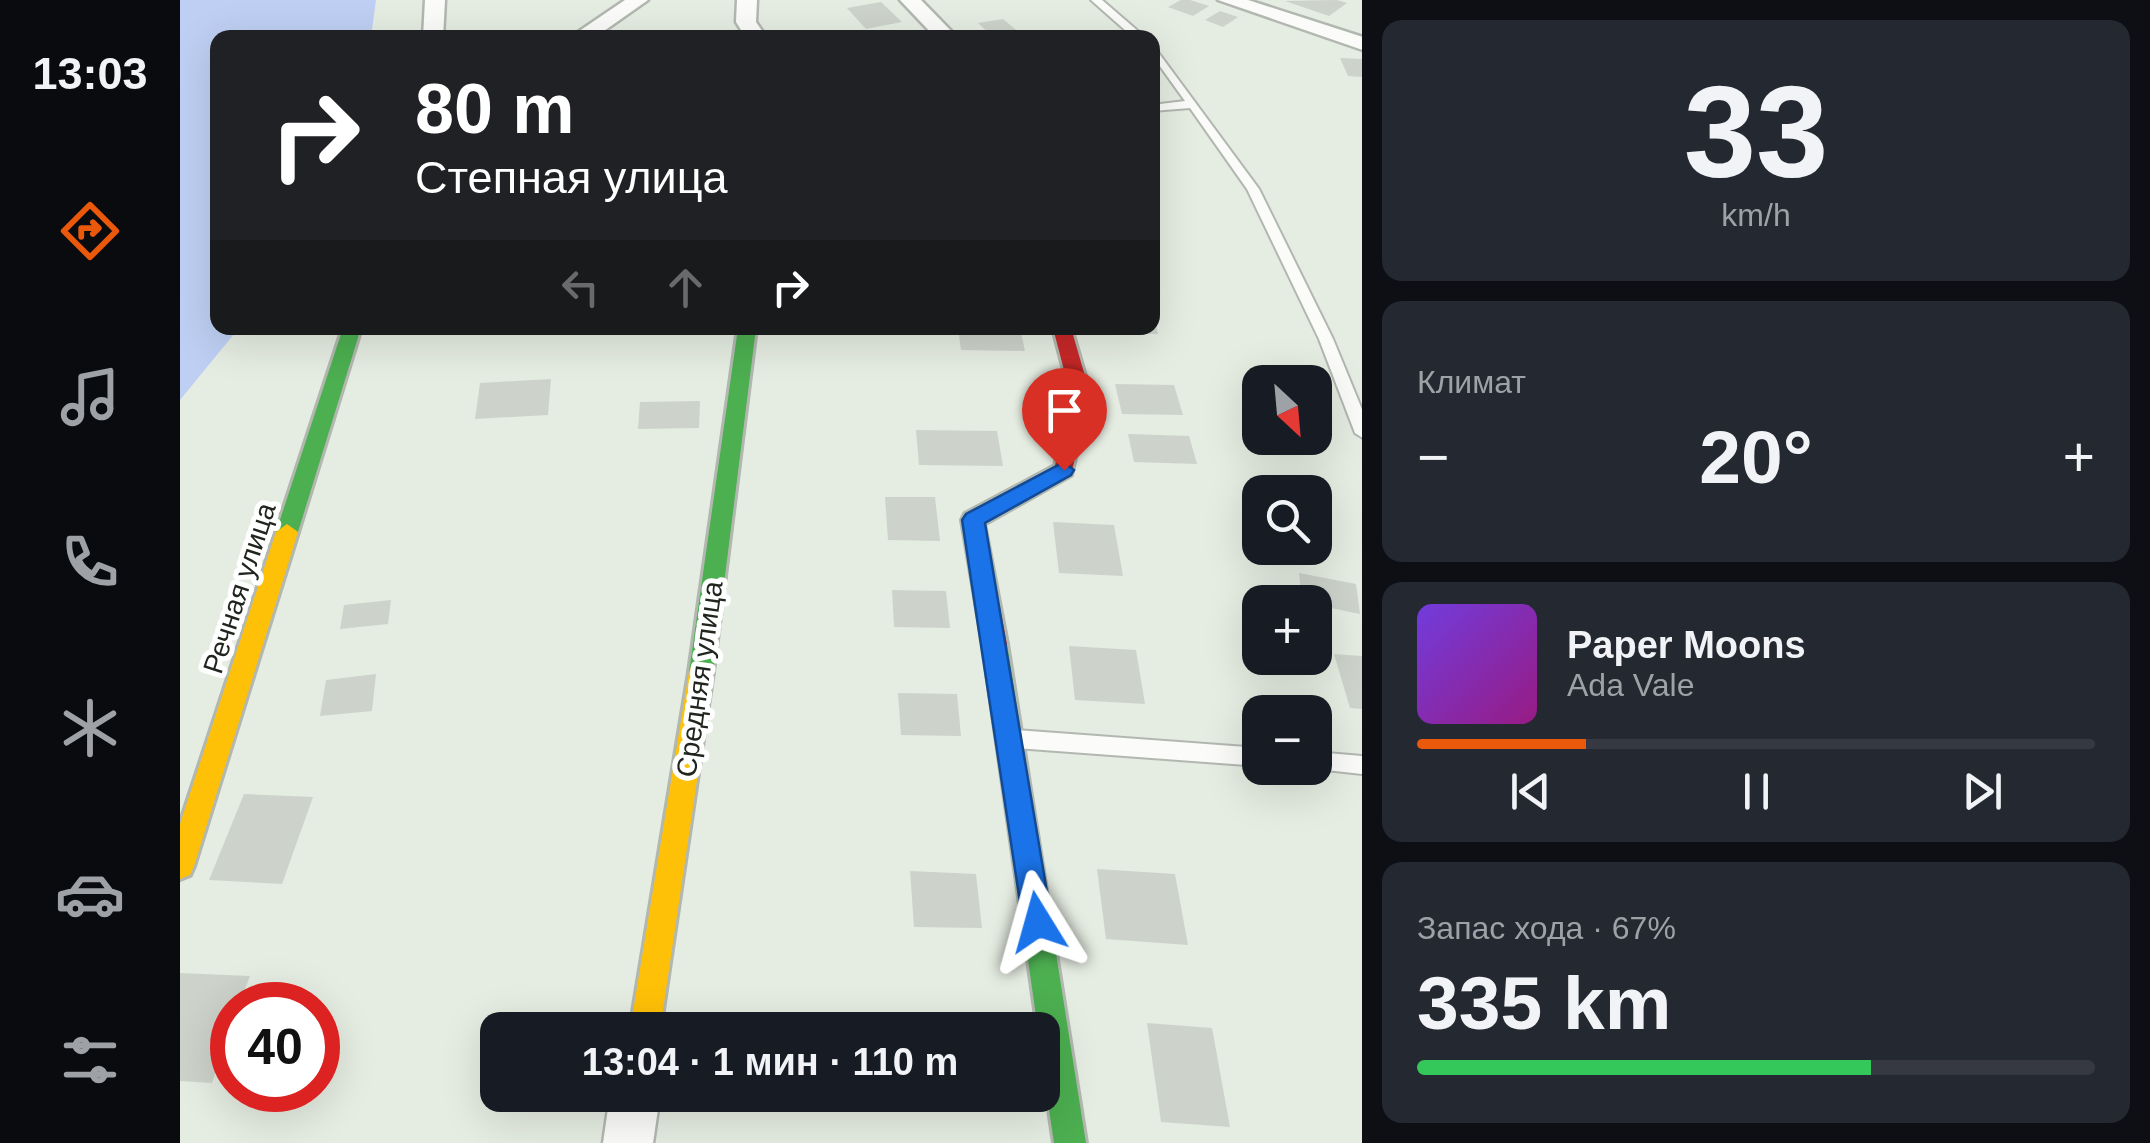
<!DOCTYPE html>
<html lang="ru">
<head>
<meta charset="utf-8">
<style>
	:root { --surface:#171b24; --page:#242831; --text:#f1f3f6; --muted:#9ea1a6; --line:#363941; --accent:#ea580c }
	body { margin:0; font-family:Arial,sans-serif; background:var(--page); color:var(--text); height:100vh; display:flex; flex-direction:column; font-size:38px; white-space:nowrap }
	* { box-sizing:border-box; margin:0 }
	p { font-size:32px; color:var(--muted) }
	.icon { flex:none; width:55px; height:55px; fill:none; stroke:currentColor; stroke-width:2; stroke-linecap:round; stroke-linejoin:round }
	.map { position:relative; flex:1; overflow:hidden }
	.drawer { display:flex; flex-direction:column; gap:20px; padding:20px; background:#0d0f14; width:788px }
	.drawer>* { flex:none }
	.top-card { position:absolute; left:30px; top:30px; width:950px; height:305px; border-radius:20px; box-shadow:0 10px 40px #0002; background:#202124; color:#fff; overflow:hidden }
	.needle { width:65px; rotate:154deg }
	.tools { position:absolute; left:1062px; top:365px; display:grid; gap:20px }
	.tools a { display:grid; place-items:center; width:90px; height:90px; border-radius:20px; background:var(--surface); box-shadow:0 10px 40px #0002; font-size:50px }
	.speed { position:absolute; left:30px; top:982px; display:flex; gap:20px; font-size:50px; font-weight:700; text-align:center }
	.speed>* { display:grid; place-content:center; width:130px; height:130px; border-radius:50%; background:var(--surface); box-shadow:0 10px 40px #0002; line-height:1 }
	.speed .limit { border:15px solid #d22; background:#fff; color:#111 }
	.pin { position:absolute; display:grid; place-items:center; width:85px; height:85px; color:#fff; margin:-102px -42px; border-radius:50% 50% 50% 0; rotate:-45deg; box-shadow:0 0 10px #0007 }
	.pin .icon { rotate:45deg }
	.me { position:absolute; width:110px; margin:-55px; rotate:352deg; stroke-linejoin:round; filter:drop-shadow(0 0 8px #0008) }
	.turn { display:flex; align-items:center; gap:35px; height:210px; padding:0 40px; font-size:45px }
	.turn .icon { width:130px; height:130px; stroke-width:2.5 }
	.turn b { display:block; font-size:70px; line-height:85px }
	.lanes { display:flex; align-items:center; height:95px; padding:0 40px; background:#0003; justify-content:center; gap:50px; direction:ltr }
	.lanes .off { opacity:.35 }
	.big { font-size:75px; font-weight:700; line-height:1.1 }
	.drawer .widget { flex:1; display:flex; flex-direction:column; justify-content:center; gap:15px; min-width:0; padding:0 35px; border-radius:20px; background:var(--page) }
	.drawer .dial { align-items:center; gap:0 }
	.dial b { font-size:130px; line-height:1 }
	.song { display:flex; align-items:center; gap:30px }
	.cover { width:120px; height:120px; border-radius:15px; background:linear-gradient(135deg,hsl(260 70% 55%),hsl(310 70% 35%)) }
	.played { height:10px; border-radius:5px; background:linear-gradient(90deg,var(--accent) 25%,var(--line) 25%) }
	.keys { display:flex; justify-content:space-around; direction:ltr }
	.heat { display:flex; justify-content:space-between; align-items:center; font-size:55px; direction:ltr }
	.charge { height:15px; border-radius:8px; background:linear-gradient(90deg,#34c759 67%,var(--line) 0) }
	.trip { position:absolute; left:300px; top:1012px; width:580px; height:100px; border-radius:20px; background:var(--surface); box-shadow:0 10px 40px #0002; font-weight:700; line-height:100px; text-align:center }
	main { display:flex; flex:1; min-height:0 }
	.tab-bar { display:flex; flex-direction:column; width:180px; justify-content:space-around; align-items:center; background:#090b0e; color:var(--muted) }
	.tab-bar .icon { width:70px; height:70px }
	.tab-bar .current { color:var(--accent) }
	.tab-bar b { font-size:45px; color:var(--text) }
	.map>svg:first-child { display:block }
</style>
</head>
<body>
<main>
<nav class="tab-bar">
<b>13:03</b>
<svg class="icon current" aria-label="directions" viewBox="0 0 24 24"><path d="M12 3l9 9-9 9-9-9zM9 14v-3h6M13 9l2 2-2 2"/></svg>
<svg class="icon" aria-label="music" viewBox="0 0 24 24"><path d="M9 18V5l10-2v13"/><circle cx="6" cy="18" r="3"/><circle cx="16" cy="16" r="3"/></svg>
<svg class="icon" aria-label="phone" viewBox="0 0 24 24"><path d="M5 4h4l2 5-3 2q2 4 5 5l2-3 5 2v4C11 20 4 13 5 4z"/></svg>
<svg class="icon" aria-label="climate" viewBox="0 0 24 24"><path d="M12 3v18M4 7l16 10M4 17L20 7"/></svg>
<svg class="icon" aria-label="car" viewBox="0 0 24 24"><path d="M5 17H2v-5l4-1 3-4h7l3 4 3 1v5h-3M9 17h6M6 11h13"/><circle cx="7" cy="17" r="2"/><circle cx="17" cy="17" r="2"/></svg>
<svg class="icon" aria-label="filters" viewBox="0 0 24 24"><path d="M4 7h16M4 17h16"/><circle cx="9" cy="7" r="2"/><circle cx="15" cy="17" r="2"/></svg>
</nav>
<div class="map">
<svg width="1183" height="1143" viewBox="0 0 1183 1143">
	<rect width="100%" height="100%" fill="#e5ece1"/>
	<polygon fill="#becff3" points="0,0 196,0 191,37 38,38 38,328 59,328 0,400"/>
	<g fill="#cdd3ca">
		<polygon points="1001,0 1010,0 1029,6 1013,16 988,7"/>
		<polygon points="1157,0 1167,3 1149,16 1105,1"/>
		<polygon points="701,2 722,22 686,29 667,8"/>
		<polygon points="1040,11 1058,17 1043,27 1025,20"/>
		<polygon points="823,19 846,38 814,38 798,23"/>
		<polygon points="1160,58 1183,59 1183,77 1168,76"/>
		<polygon points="974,317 978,334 923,333 921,328 972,328"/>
		<polygon points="778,328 840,328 845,351 781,350"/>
		<polygon points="371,379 368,415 295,419 300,383"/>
		<polygon points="935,384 994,385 1003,415 942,414"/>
		<polygon points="520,401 519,428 458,429 460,402"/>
		<polygon points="736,430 817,431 823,466 739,465"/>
		<polygon points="948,434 1009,436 1017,464 954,462"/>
		<polygon points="705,497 755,497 760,541 708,540"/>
		<polygon points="873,522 934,525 943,576 879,573"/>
		<polygon points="1119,573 1176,584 1180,614 1122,602"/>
		<polygon points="712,590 766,591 770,628 714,627"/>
		<polygon points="211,600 208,624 160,629 164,605"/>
		<polygon points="889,646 956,650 965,704 895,700"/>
		<polygon points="1154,654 1183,656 1183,709 1170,708"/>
		<polygon points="196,674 192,711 140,716 146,680"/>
		<polygon points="718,693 777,694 781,736 721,735"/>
		<polygon points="64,794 133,797 102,884 29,880"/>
		<polygon points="917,869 995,874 1008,945 926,939"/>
		<polygon points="730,871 796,874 802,928 734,927"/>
		<polygon points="0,973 70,976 59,1005 52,1005 52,1024 32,1083 0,1081"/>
		<polygon points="967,1023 1032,1028 1050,1127 981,1122"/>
	</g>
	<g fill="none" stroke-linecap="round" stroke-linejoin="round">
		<defs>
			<g id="lane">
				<polygon points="911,0 922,0 966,38 954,38"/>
				<polygon points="972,44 1079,189 1153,339 1183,412 1183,438 1175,433 1139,339 1067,189 1010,108 972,111 972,105 1005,101 972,55"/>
				<polygon points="836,730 1080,748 1080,766 836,748 829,745 826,739 829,733"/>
				<polygon points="1135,752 1183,756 1183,774 1128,768 1135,768"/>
			</g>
			<g id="street">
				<polygon points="245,0 265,0 263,38 243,38"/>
				<polygon points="445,0 468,0 414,38 389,38"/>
				<polygon points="557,0 577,0 576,22 587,38 566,38 556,22"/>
				<polygon points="720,0 741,0 778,38 756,38"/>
				<polygon points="1038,0 1068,0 1183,37 1183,50"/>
				<polygon points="430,1095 480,1095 473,1143 423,1143"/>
			</g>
			<g id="fast">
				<polygon points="163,328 181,328 118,532 107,540 96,532"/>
				<polygon points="558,328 576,328 533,672 530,679 521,682 512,679 509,672"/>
				<polygon points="815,634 823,637 827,644 906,1143 874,1143 862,1063 862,1030 858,1030 803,644 807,637"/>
			</g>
			<g id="slow">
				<polygon points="107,524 118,532 14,866 10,875 0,879 0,824 96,532"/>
				<polygon points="521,662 530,665 533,672 480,1030 450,1030 509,672 512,665"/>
			</g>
			<polygon id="jam" points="873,328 891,328 910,393 891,475 804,524 827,644 823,651 815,654 807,651 803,644 782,520 785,514 875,466 890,393"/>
		</defs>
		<use href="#lane" stroke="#b2b8b0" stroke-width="4"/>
		<use href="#street" stroke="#b2b8b0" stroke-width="5"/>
		<use href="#fast" stroke="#b2b8b0" stroke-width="6"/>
		<use href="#slow" stroke="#b2b8b0" stroke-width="6"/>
		<use href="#jam" stroke="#b2b8b0" stroke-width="6"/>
		<use href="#lane" fill="#fbfcfa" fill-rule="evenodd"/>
		<use href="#street" fill="#fbfcfa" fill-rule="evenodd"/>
		<use href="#fast" fill="#4caf50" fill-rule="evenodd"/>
		<use href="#slow" fill="#ffc107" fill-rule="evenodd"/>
		<use href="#jam" fill="#c62828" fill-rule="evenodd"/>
	</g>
	<polygon fill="#1a73e8" stroke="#114b97" stroke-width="2.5" points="884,462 894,470 891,475 805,523 872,922 868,933 858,937 848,933 843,922 782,520 786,514"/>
	<g text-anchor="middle" stroke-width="10" stroke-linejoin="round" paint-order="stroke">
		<g font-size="28" fill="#20251d" stroke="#fff">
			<text transform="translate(59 588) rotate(-72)" y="10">Речная улица</text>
			<text transform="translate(519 679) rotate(-82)" y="10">Средняя улица</text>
		</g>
	</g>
</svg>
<div class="tools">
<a><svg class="needle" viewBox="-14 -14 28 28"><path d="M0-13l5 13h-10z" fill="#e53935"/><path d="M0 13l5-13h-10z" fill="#9ea1a6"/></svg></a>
<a><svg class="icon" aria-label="search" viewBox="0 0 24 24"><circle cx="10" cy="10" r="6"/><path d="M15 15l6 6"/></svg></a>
<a>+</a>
<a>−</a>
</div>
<div class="speed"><div class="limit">40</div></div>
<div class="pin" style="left:884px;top:470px;background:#d93025"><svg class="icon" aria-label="arrive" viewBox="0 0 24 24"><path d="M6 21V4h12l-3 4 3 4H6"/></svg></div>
<svg class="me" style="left:858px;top:922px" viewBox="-20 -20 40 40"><path d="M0-17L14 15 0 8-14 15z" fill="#1a73e8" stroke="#fff" stroke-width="4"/></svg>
<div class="trip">13:04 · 1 мин · 110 m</div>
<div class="top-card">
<div class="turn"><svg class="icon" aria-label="right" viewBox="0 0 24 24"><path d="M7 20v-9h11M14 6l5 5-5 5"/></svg><div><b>80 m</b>Степная улица</div></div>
<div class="lanes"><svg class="icon off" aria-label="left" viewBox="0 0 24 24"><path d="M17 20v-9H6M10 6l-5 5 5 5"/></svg><svg class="icon off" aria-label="ahead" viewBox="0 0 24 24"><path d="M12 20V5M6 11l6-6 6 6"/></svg><svg class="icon" aria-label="right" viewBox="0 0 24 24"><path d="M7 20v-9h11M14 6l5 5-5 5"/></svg></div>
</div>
</div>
<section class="drawer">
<div class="widget dial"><b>33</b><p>km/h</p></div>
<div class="widget"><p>Климат</p>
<div class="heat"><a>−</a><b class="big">20°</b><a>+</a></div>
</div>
<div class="widget">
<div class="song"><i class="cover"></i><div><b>Paper Moons</b><p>Ada Vale</p></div></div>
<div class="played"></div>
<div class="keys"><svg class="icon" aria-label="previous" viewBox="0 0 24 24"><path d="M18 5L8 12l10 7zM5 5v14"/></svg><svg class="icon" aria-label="pause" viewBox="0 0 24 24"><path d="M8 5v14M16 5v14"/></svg><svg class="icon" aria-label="next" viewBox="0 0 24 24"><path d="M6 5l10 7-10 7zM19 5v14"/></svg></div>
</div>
<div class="widget"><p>Запас хода · 67%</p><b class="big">335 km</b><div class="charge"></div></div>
</section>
</main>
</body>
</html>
